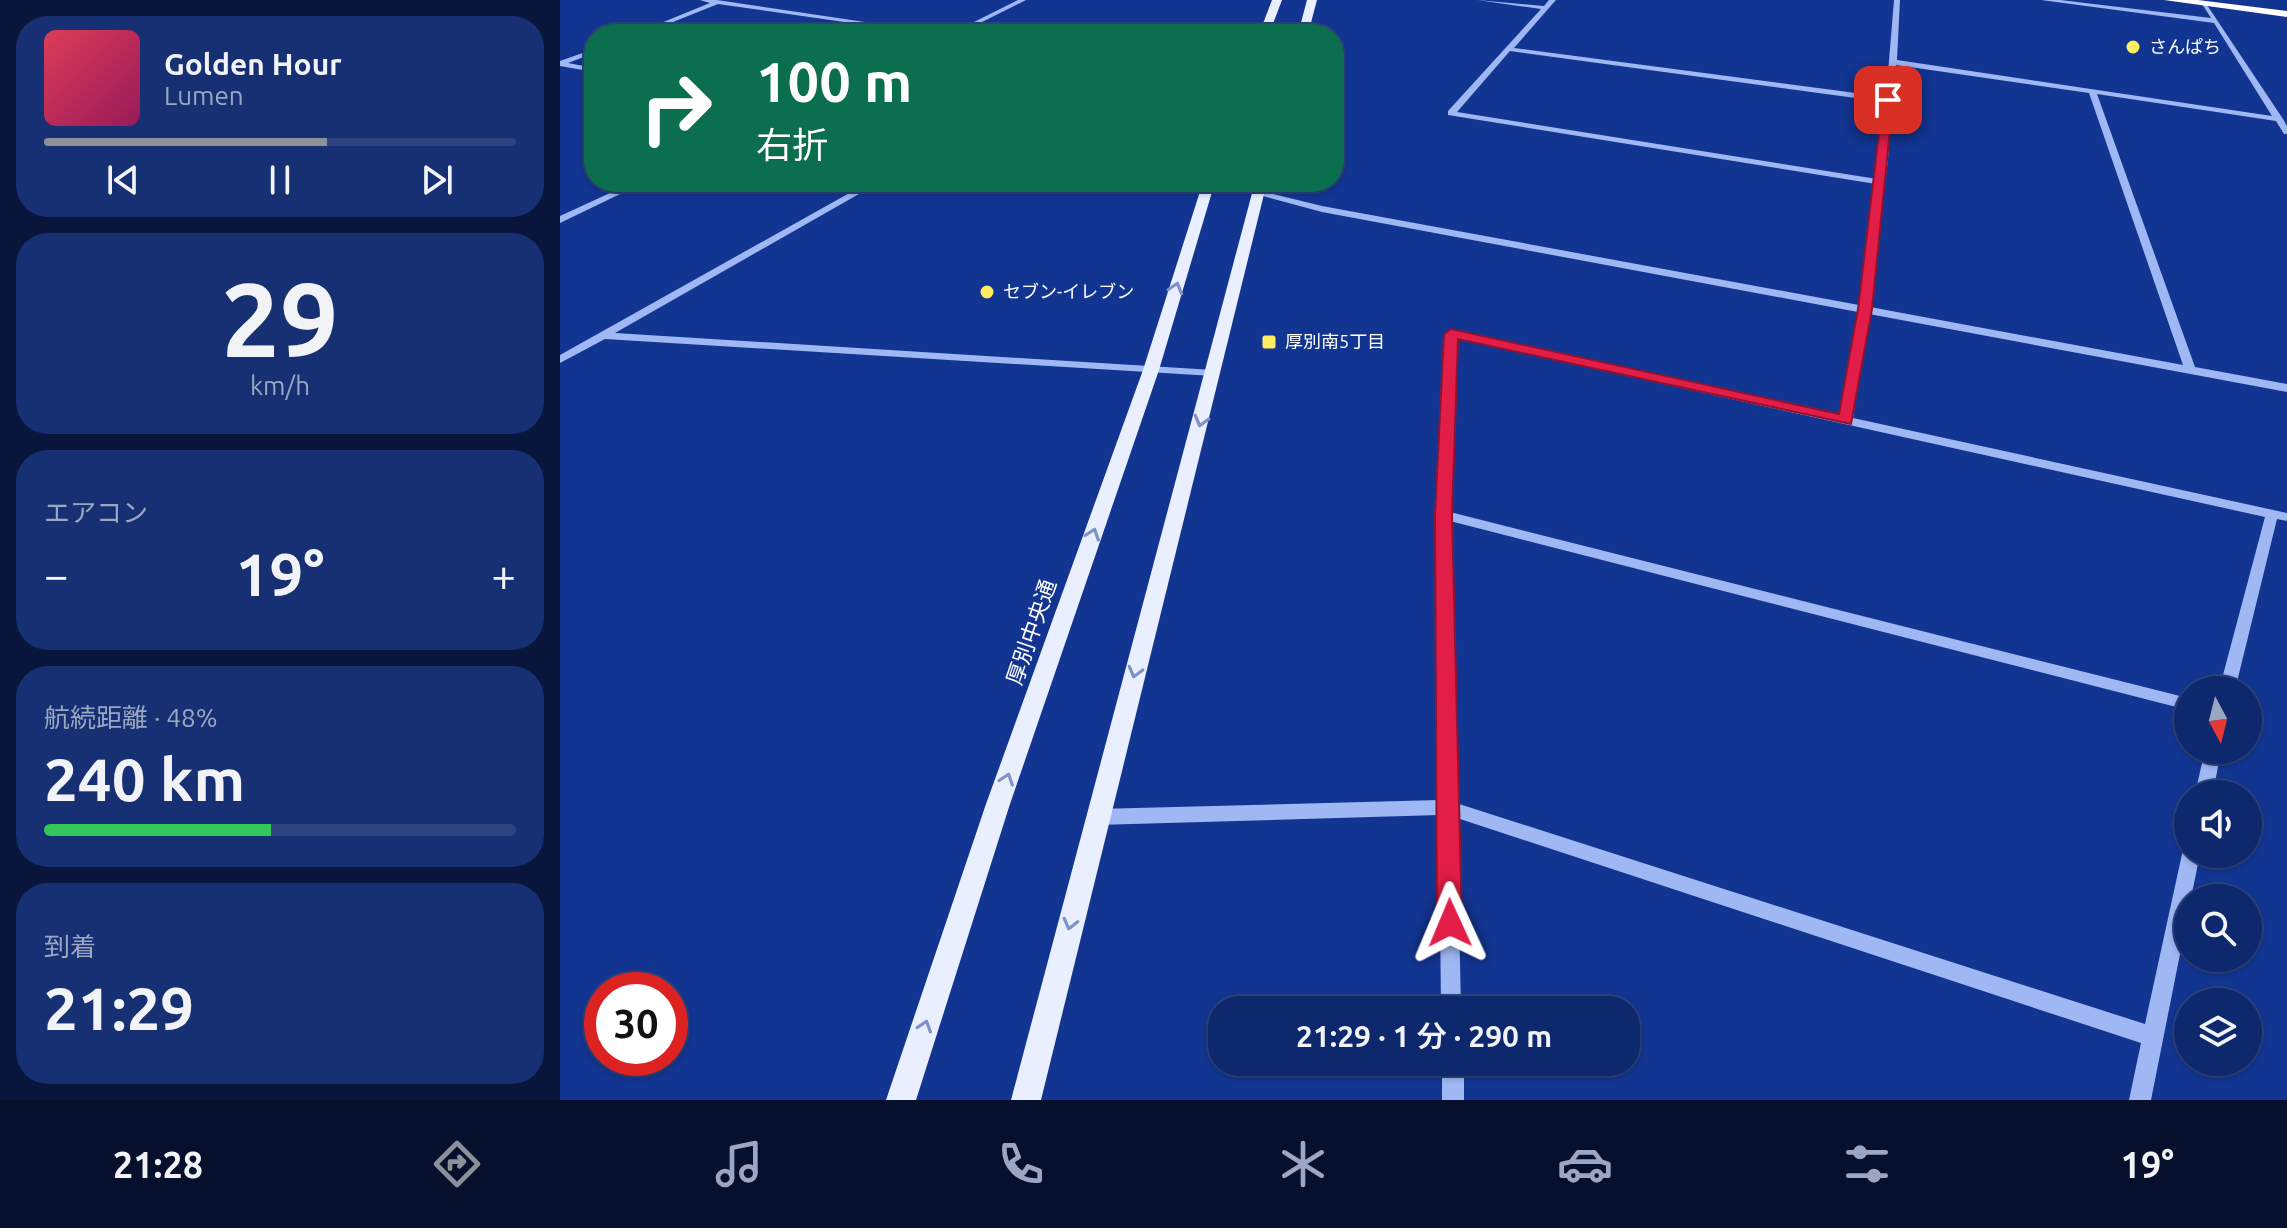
<!DOCTYPE html>
<html lang="ja">
<head>
<meta charset="utf-8">
<style>
	:root { --surface:#0e286e; --page:#173073; --text:#f1f3f6; --muted:#9ba6c2; --line:#2e4481; --accent:#8c9099 }
	body { margin:0; font-family:Ubuntu,"Noto Sans JP",sans-serif; background:var(--page); color:var(--text); height:100vh; display:flex; flex-direction:column; font-size:30px; white-space:nowrap }
	* { box-sizing:border-box; margin:0 }
	p { font-size:26px; color:var(--muted) }
	.icon { flex:none; width:44px; height:44px; fill:none; stroke:currentColor; stroke-width:2; stroke-linecap:round; stroke-linejoin:round }
	.map { position:relative; flex:1; overflow:hidden }
	.drawer { display:flex; flex-direction:column; gap:16px; padding:16px; background:#08163c; width:560px }
	.drawer>* { flex:none }
	.guide { position:absolute; left:24px; top:24px; width:760px; height:168px; border-radius:32px; box-shadow:0 2px 6px #0004,0 0 0 2px var(--line); background:#0b6e4f; color:#fff; overflow:hidden }
	.needle { width:52px; rotate:173deg }
	.buttons { position:absolute; left:1614px; top:676px; display:grid; gap:16px }
	.buttons a { display:grid; place-items:center; width:88px; height:88px; border-radius:50%; background:var(--surface); box-shadow:0 2px 6px #0004,0 0 0 2px var(--line); font-size:40px }
	.speed { position:absolute; left:24px; top:972px; display:flex; gap:16px; font-size:40px; font-weight:700; text-align:center }
	.speed>* { display:grid; place-content:center; width:104px; height:104px; border-radius:50%; background:var(--surface); box-shadow:0 2px 6px #0004,0 0 0 2px var(--line); line-height:1 }
	.speed .limit { border:12px solid #d22; background:#fff; color:#111 }
	.pin { position:absolute; display:grid; place-items:center; width:68px; height:68px; color:#fff; margin:-34px; border-radius:16px; box-shadow:0 4px 12px #0006 }
	.me { position:absolute; width:88px; margin:-44px; rotate:359deg; stroke-linejoin:round; filter:drop-shadow(0 0 6px #0008) }
	.turn { display:flex; align-items:center; gap:28px; height:168px; padding:0 40px; font-size:36px }
	.turn .icon { width:104px; height:104px; stroke-width:2.5 }
	.turn b { display:block; font-size:56px; line-height:68px }
	.big { font-size:60px; font-weight:600; line-height:1.1 }
	.drawer .tile { flex:1; display:flex; flex-direction:column; justify-content:center; gap:12px; min-width:0; padding:0 28px; border-radius:32px; background:var(--page) }
	.drawer .dial { align-items:center; gap:0 }
	.dial b { font-size:104px; line-height:1 }
	.song { display:flex; align-items:center; gap:24px }
	.cover { width:96px; height:96px; border-radius:12px; background:linear-gradient(135deg,hsl(350 70% 55%),hsl(330 70% 35%)) }
	.played { height:8px; border-radius:4px; background:linear-gradient(90deg,var(--accent) 60%,var(--line) 60%) }
	.keys { display:flex; justify-content:space-around; direction:ltr }
	.heat { display:flex; justify-content:space-between; align-items:center; font-size:44px; direction:ltr }
	.charge { height:12px; border-radius:6px; background:linear-gradient(90deg,#34c759 48%,var(--line) 0) }
	.trip { position:absolute; left:648px; top:996px; width:432px; height:80px; border-radius:32px; background:var(--surface); box-shadow:0 2px 6px #0004,0 0 0 2px var(--line); font-weight:600; line-height:80px; text-align:center }
	.dock { display:flex; height:128px; justify-content:space-around; align-items:center; background:#06102c; color:var(--muted) }
	.dock .icon { width:56px; height:56px }
	.dock .on { color:var(--accent) }
	.dock b { font-size:36px; color:var(--text) }
	main { display:flex; flex:1; min-height:0 }
	.map>svg:first-child { display:block }
</style>
</head>
<body>
<main>
<section class="drawer">
<div class="tile">
<div class="song"><i class="cover"></i><div><b>Golden Hour</b><p>Lumen</p></div></div>
<div class="played"></div>
<div class="keys"><svg class="icon" aria-label="previous" viewBox="0 0 24 24"><path d="M18 5L8 12l10 7zM5 5v14"/></svg><svg class="icon" aria-label="pause" viewBox="0 0 24 24"><path d="M8 5v14M16 5v14"/></svg><svg class="icon" aria-label="next" viewBox="0 0 24 24"><path d="M6 5l10 7-10 7zM19 5v14"/></svg></div>
</div>
<div class="tile dial"><b>29</b><p>km/h</p></div>
<div class="tile"><p>エアコン</p>
<div class="heat"><a>−</a><b class="big">19°</b><a>+</a></div>
</div>
<div class="tile"><p>航続距離 · 48%</p><b class="big">240 km</b><div class="charge"></div></div>
<div class="tile"><p>到着</p><b class="big">21:29</b></div>
</section>
<div class="map">
<svg width="1727" height="1100" viewBox="0 0 1727 1100">
	<rect width="100%" height="100%" fill="#123592"/>
	<g fill="none" stroke-linecap="round" stroke-linejoin="round">
		<g fill="#9fb7f2" fill-rule="evenodd">
			<polygon points="140,0 157,0 386,34 368,34 158,4 83,34 74,34 150,3"/>
			<polygon points="458,0 466,0 398,34 390,34"/>
			<path d="M917,0L984,6L989,0H996L954,48L1326,97L1334,0H1340L1337,60L1712,116L1654,23L1481,0H1500L1651,18L1642,4L1645,2L1723,119L1727,126V134H1724L1716,121L1537,94L1635,367L1727,384V392L1309,314L1293,418L1727,513V521L1717,519L1675,690H1659L1705,517L896,338L890,512L1628,698V710L890,521L896,803L1585,1024L1622,854L1628,847V854H1640L1631,898H1628V914L1591,1100H1569L1581,1043L897,818L901,1010H881L879,815L537,825L531,822L528,817L531,812L537,809L879,800L876,515L887,332L891,331L1281,415L1298,312L762,212L650,182H665L762,206L1299,305L1316,184L888,115V111L981,9ZM950,51L1325,102L1317,179L897,112ZM1336,65L1529,93L1623,365L1310,307L1328,159Z"/>
			<polygon points="34,49 34,53 8,63 34,68 34,72 0,66 0,61"/>
			<polygon points="74,182 85,182 0,223 0,216"/>
			<polygon points="309,182 320,182 55,333 653,370 659,373 653,376 45,339 0,363 0,355"/>
			<polygon points="1645,750 1661,750 1653,794 1635,794"/>
			<rect x="882" y="1062" width="22" height="38"/>
		</g>
		<g fill="#eaefff" fill-rule="evenodd">
			<polygon points="712,0 722,0 709,34 699,34"/>
			<polygon points="747,0 757,0 748,34 738,34"/>
			<polygon points="643,182 655,182 599,370 450,804 356,1100 326,1100 426,804 583,370"/>
			<polygon points="695,182 707,182 481,1100 451,1100"/>
		</g>
		<polygon fill="#fff" fill-rule="evenodd" points="1604,0 1638,0 1727,11 1727,17"/>
	</g>
	<defs><path id="oneway-chevron" d="M-2-3.5L2.5 0L-2 3.5" fill="none" stroke-width="1.6" stroke-linecap="round" stroke-linejoin="round" transform="scale(2)"/></defs>
	<g stroke="#7e92c8">
		<use href="#oneway-chevron" transform="translate(616 288) rotate(-73)"/>
		<use href="#oneway-chevron" transform="translate(641 421) rotate(105)"/>
		<use href="#oneway-chevron" transform="translate(533 534) rotate(-71)"/>
		<use href="#oneway-chevron" transform="translate(575 672) rotate(105)"/>
		<use href="#oneway-chevron" transform="translate(447 779) rotate(-71)"/>
		<use href="#oneway-chevron" transform="translate(510 924) rotate(104)"/>
		<use href="#oneway-chevron" transform="translate(365 1026) rotate(-72)"/>
	</g>
	<polygon fill="#e11d48" stroke="#92132f" stroke-width="2" points="1328,97 1333,100 1312,309 1291,424 898,339 892,515 902,923 898,931 890,934 881,931 877,923 875,515 884,334 891,329 1279,414 1298,309 1323,100"/>
	<g fill="#ffec60" stroke="#123592" stroke-width="3">
		<circle cx="1573" cy="47" r="8"/>
		<circle cx="427" cy="292" r="8"/>
		<rect x="701" y="334" width="16" height="16" rx="4"/>
	</g>
	<g text-anchor="middle" stroke-width="7" stroke-linejoin="round" paint-order="stroke">
		<g font-size="18" fill="#fff" stroke="#123592" text-anchor="start">
			<text x="1589" y="53">さんぱち</text>
			<text x="443" y="298">セブン-イレブン</text>
			<text x="725" y="348">厚別南5丁目</text>
		</g>
		<g font-size="22" fill="#fff" stroke="#123592">
			<text transform="translate(471 632) rotate(-71)" y="8">厚別中央通</text>
		</g>
	</g>
</svg>
<div class="buttons">
<a><svg class="needle" viewBox="-14 -14 28 28"><path d="M0-13l5 13h-10z" fill="#e53935"/><path d="M0 13l5-13h-10z" fill="#9ba6c2"/></svg></a>
<a><svg class="icon" aria-label="sound" viewBox="0 0 24 24"><path d="M4 9h4l5-4v14l-5-4H4zM17 9q2 3 0 6"/></svg></a>
<a><svg class="icon" aria-label="search" viewBox="0 0 24 24"><circle cx="10" cy="10" r="6"/><path d="M15 15l6 6"/></svg></a>
<a><svg class="icon" aria-label="layers" viewBox="0 0 24 24"><path d="M12 4l9 5-9 5-9-5zM3 14l9 5 9-5"/></svg></a>
</div>
<div class="speed"><div class="limit">30</div></div>
<div class="pin" style="left:1328px;top:100px;background:#d93025"><svg class="icon" aria-label="arrive" viewBox="0 0 24 24"><path d="M6 21V4h12l-3 4 3 4H6"/></svg></div>
<svg class="me" style="left:890px;top:923px" viewBox="-20 -20 40 40"><path d="M0-17L14 15 0 8-14 15z" fill="#e11d48" stroke="#fff" stroke-width="4"/></svg>
<div class="trip">21:29 · 1 分 · 290 m</div>
<div class="guide">
<div class="turn"><svg class="icon" aria-label="right" viewBox="0 0 24 24"><path d="M7 20v-9h11M14 6l5 5-5 5"/></svg><div><b>100 m</b>右折</div></div>
</div>
</div>
</main>
<nav class="dock">
<b>21:28</b>
<svg class="icon on" aria-label="directions" viewBox="0 0 24 24"><path d="M12 3l9 9-9 9-9-9zM9 14v-3h6M13 9l2 2-2 2"/></svg>
<svg class="icon" aria-label="music" viewBox="0 0 24 24"><path d="M9 18V5l10-2v13"/><circle cx="6" cy="18" r="3"/><circle cx="16" cy="16" r="3"/></svg>
<svg class="icon" aria-label="phone" viewBox="0 0 24 24"><path d="M5 4h4l2 5-3 2q2 4 5 5l2-3 5 2v4C11 20 4 13 5 4z"/></svg>
<svg class="icon" aria-label="climate" viewBox="0 0 24 24"><path d="M12 3v18M4 7l16 10M4 17L20 7"/></svg>
<svg class="icon" aria-label="car" viewBox="0 0 24 24"><path d="M5 17H2v-5l4-1 3-4h7l3 4 3 1v5h-3M9 17h6M6 11h13"/><circle cx="7" cy="17" r="2"/><circle cx="17" cy="17" r="2"/></svg>
<svg class="icon" aria-label="filters" viewBox="0 0 24 24"><path d="M4 7h16M4 17h16"/><circle cx="9" cy="7" r="2"/><circle cx="15" cy="17" r="2"/></svg>
<b>19°</b>
</nav>
</body>
</html>
